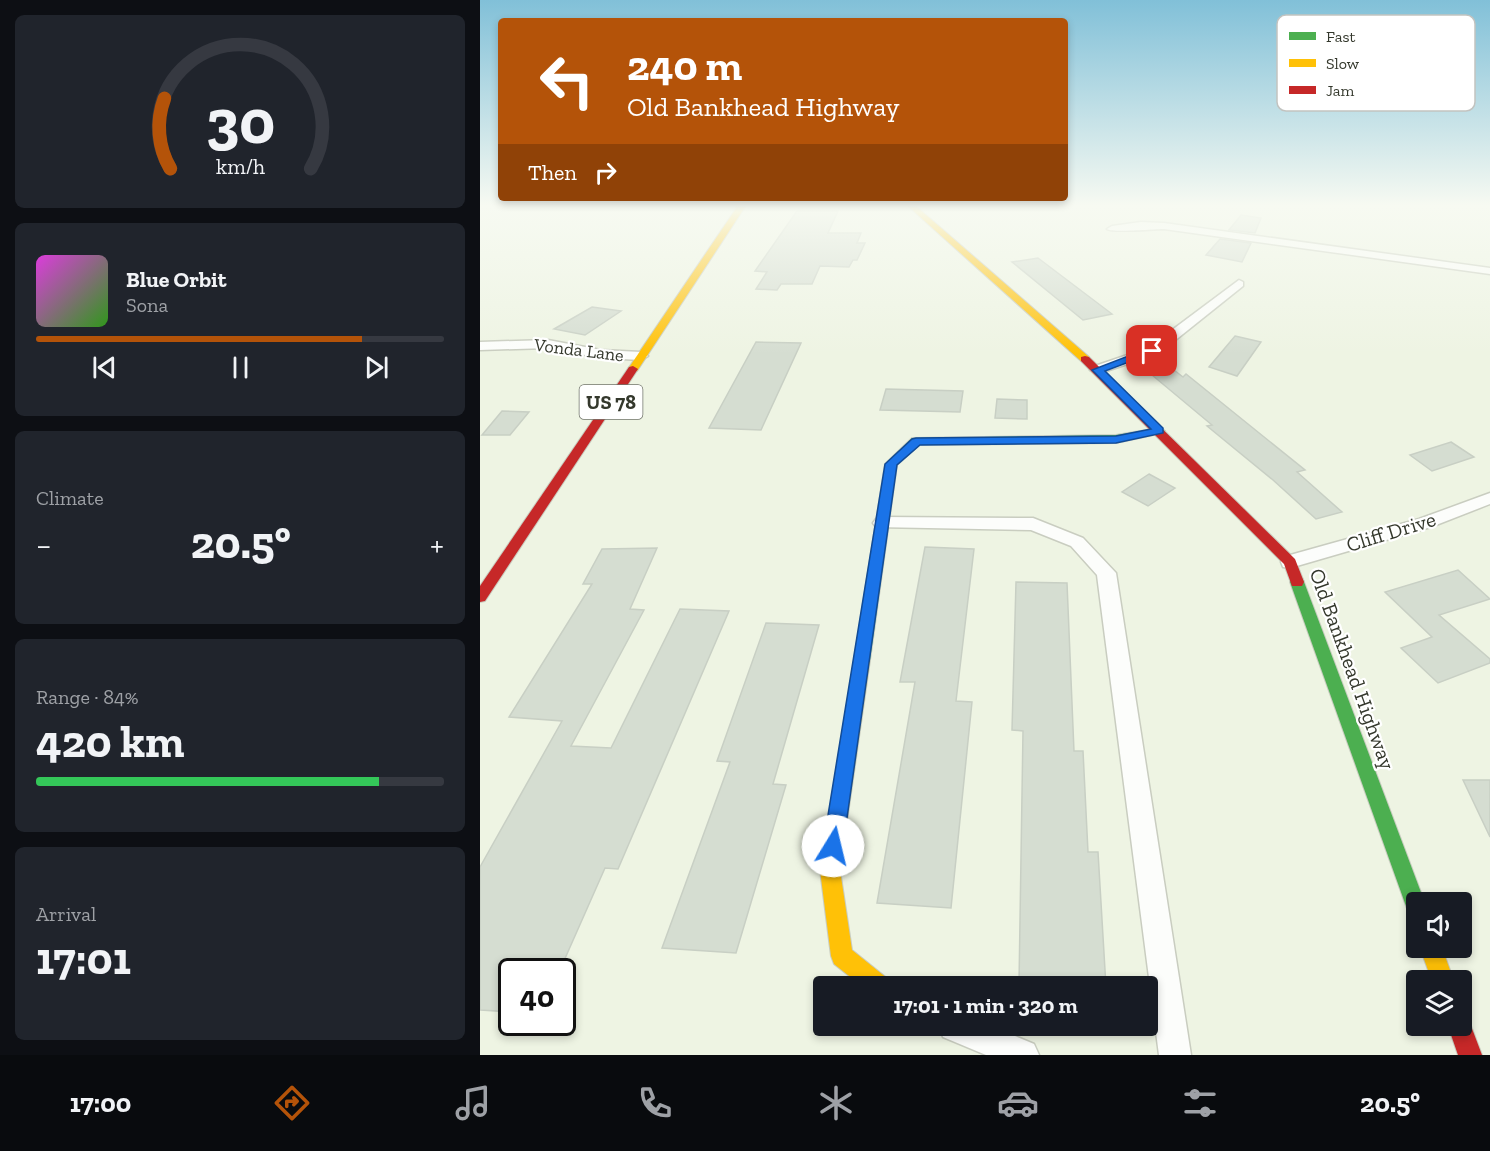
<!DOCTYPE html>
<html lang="en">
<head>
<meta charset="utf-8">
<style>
	:root { --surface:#171b24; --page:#20242c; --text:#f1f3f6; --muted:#9ea1a6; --line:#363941; --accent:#b45309 }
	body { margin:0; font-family:"Zilla Slab",serif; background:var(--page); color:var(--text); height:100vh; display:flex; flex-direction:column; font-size:22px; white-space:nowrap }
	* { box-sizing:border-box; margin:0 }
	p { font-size:20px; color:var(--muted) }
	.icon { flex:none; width:33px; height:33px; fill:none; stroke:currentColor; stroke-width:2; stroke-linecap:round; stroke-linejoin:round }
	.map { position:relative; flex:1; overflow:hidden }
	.side { display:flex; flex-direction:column; gap:15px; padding:15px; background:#0d0f14; width:480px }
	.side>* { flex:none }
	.guide { position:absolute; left:18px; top:18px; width:570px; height:183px; border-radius:6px; box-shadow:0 3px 9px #0003; background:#b45309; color:#fff; overflow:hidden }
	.controls { position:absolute; left:926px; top:892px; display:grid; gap:12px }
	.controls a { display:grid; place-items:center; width:66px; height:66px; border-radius:6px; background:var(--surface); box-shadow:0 3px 9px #0003; font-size:30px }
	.speed { position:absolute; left:18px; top:958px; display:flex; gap:12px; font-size:30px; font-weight:700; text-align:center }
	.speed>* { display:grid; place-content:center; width:78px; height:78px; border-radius:50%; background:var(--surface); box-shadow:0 3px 9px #0003; line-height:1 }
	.speed .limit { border:3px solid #111; border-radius:9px; background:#fff; color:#111 }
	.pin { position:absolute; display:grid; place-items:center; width:51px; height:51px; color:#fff; margin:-26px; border-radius:12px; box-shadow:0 3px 9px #0006 }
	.me { position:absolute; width:66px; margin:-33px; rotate:9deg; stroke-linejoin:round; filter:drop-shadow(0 0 4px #0008) }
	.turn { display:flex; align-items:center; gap:21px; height:126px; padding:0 30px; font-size:27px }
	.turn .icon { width:78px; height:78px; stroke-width:2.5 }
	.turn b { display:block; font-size:42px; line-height:51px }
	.then { display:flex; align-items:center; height:57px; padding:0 30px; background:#0003; gap:12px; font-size:22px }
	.big { font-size:45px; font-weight:700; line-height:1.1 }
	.side .widget { flex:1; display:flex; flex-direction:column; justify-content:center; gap:9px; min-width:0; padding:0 21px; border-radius:9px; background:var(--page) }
	.side .dial { align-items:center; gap:0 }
	.dial svg { height:156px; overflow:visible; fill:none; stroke:var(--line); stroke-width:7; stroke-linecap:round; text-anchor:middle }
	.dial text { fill:var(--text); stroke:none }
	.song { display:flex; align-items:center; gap:18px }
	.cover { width:72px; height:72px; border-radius:9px; background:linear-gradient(135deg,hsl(300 70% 55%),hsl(110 70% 35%)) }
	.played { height:6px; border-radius:3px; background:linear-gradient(90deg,var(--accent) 80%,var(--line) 80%) }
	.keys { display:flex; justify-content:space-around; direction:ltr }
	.heat { display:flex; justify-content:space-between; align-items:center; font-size:33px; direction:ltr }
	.charge { height:9px; border-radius:4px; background:linear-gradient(90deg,#34c759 84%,var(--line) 0) }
	.trip { position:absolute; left:333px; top:976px; width:345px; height:60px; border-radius:6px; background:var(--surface); box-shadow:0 3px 9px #0003; font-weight:700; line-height:60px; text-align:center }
	.tabs { display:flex; height:96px; justify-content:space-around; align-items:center; background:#090b0e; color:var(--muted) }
	.tabs .icon { width:42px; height:42px }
	.tabs .on { color:var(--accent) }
	.tabs b { font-size:27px; color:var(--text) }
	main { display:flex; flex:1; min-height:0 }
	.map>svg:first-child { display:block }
</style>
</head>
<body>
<main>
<section class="side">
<div class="widget dial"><svg viewBox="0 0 100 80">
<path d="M14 69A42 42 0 1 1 86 69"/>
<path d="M14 69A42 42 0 0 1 11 33" stroke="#b45309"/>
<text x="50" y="56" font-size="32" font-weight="700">30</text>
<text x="50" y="72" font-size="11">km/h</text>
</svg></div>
<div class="widget">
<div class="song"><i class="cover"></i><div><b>Blue Orbit</b><p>Sona</p></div></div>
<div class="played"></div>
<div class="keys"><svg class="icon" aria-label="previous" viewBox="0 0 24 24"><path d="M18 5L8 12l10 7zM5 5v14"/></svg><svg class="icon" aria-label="pause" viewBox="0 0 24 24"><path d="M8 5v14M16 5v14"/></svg><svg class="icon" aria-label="next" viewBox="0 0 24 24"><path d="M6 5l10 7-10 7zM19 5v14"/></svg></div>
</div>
<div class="widget"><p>Climate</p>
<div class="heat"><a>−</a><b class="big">20.5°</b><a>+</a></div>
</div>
<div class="widget"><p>Range · 84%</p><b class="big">420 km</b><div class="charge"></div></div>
<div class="widget"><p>Arrival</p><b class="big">17:01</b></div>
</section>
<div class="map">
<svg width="1010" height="1055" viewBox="0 0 1010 1055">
	<rect width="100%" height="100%" fill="#eef4e3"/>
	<g fill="#d5ddd1" stroke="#c8cfc4" stroke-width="1.5">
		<polygon points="317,211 358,211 348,233 381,233 377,243 385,243 377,260 373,260 369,267 340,266 332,284 301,284 297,290 276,289 287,272 275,271"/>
		<polygon points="761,215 781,218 775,233 749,230"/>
		<polygon points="740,239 771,243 762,262 726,255"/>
		<polygon points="558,258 632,314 603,320 532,262"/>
		<polygon points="112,307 141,311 105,335 74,329"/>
		<polygon points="755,336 781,342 757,376 729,367"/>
		<polygon points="276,342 321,343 281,430 229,428"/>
		<polygon points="694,370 703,377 706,374 825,470 817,472 862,512 836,519 793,480 727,426 732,425 672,375"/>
		<polygon points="406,389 483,391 480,412 400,410"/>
		<polygon points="517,399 547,400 547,419 515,418"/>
		<polygon points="22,411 49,412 30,435 2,435"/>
		<polygon points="971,442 994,457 952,471 930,455"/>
		<polygon points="669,474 695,488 668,506 642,492"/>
		<polygon points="445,547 494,549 476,701 492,702 471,908 397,903 435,682 420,682"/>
		<polygon points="177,548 150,609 164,610 91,746 131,748 200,609 249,611 138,869 125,868 79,972 32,972 32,1012 0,1010 0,867 82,721 29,717 112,584 103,584 122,549"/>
		<polygon points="978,570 1010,599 959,615 1010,659 1010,663 958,683 921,648 952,637 905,592"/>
		<polygon points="536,582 587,583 594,751 603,751 608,852 618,852 626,987 539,984 543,731 532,730"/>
		<polygon points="286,623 339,625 293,784 306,785 256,953 182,948 250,762 237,761"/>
		<polygon points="983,780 1010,780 1010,837"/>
	</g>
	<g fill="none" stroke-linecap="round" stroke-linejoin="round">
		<defs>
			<g id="street">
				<path d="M661,222L684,223L1010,268V274L684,229C673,229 632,233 627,229L632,226Z"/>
				<polygon points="759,280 763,282 763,286 678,354 617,374 610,370 612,367 668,348"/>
				<polygon points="68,340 121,350 161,352 168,356 161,360 121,358 68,348 0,350 0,342"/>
				<polygon points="1010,493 1010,504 951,527 810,568 803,567 801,562 803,557 939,519"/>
				<polygon points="402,517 553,518 603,538 636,573 711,1055 679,1055 617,575 591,546 551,530 396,527 393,523 396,519"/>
				<polygon points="459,1026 511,1026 554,1044 559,1055 506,1055 463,1037"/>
			</g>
			<g id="fast">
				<polygon points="679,428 685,431 683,433 636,443 439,445 417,465 390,660 388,664 382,666 376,664 374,660 405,464 432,438 636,435"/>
				<polygon points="817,577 822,578 824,582 945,903 936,903 936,916 929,913 926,906 810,582 812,578"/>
			</g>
			<g id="slow">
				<polygon points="257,207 265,207 157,371 149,371 148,369"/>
				<polygon points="429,207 437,207 609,357 609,361 601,361"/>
				<polygon points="382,654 388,656 390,660 360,870 372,950 408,979 411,987 383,987 354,964 351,956 340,870 374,660 376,656"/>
				<polygon points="940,948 962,948 974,981 952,981"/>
			</g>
			<g id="jam">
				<polygon points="605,356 609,357 815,559 824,582 822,586 812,586 804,564 601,361 601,357"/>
				<polygon points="153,366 158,369 5,601 0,602 0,586 149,367"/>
				<polygon points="981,1015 988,1018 1002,1055 978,1055 968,1026 981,1026"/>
			</g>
		</defs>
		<use href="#street" stroke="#c9cdc0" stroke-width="3"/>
		<use href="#fast" stroke="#c9cdc0" stroke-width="2"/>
		<use href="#slow" stroke="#c9cdc0" stroke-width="2"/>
		<use href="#jam" stroke="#c9cdc0" stroke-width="2"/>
		<use href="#street" fill="#fcfdfb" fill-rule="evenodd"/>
		<use href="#fast" fill="#4caf50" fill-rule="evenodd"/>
		<use href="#slow" fill="#ffc107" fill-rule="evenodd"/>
		<use href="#jam" fill="#c62828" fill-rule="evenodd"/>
	</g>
	<linearGradient id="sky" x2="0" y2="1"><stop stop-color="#81c0d8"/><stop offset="0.58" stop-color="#f7faf2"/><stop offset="1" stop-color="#f7faf2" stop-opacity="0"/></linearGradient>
	<rect width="1010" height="354" fill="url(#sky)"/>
	<polygon fill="#1a73e8" stroke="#114b97" stroke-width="1.5" points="669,348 678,351 625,371 683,428 683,433 636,443 440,445 417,465 363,846 360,853 353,856 346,853 343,846 405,464 432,439 436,438 636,436 671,429 612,370"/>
	<g text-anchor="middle" stroke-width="4.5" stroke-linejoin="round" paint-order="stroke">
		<g font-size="18" fill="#34382c" stroke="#fff">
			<text transform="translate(99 350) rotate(7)" y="6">Vonda Lane</text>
		</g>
		<rect fill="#fff" stroke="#71746b" stroke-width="1.5" x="99.5" y="385" width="63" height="34" rx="4.5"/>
		<g font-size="20" font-weight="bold" fill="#34382c">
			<text x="131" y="409">US 78</text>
		</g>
		<g font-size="21" fill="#34382c" stroke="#fff">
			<text transform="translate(911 532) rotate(-17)" y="7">Cliff Drive</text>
			<text transform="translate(872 669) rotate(70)" y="7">Old Bankhead Highway</text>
		</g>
	</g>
	<rect x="797" y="15" width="198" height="96" rx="9" fill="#fff" stroke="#c2c3c0" stroke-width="1.5"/>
	<rect x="809" y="32" width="27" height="8" fill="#4caf50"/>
	<rect x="809" y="59" width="27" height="8" fill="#ffc107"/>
	<rect x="809" y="86" width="27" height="8" fill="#c62828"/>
	<g font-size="16" fill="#34382c">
		<text x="846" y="42">Fast</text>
		<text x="846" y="69">Slow</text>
		<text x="846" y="96">Jam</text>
	</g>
</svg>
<div class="controls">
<a><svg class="icon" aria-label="sound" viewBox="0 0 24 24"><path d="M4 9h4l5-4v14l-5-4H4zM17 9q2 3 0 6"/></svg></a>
<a><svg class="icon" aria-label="layers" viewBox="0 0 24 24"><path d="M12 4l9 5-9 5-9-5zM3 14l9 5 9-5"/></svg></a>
</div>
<div class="speed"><div class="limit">40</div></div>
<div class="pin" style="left:672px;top:351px;background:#d93025"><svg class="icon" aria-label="arrive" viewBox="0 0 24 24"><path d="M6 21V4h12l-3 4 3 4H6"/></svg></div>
<svg class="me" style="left:353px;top:846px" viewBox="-20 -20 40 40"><circle r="19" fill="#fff"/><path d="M0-13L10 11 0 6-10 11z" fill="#1a73e8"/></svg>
<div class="trip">17:01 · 1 min · 320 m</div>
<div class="guide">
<div class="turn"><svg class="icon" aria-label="left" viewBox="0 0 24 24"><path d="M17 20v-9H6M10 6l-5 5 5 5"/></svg><div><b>240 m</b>Old Bankhead Highway</div></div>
<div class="then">Then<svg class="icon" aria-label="right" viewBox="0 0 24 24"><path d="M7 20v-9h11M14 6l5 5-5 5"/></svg></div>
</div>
</div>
</main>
<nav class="tabs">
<b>17:00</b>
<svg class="icon on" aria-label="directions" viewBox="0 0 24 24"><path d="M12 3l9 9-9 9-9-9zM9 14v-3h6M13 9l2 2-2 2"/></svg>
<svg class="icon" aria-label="music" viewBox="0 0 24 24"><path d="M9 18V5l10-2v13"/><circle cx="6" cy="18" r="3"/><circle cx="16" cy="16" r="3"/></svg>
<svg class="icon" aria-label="phone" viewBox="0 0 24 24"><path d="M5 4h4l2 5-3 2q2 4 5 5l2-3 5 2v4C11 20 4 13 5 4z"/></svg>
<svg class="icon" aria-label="climate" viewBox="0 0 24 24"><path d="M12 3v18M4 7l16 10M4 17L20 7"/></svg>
<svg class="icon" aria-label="car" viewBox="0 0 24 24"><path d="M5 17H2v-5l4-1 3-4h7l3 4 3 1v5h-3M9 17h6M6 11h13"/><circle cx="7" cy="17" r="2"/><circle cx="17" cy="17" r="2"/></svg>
<svg class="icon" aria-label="filters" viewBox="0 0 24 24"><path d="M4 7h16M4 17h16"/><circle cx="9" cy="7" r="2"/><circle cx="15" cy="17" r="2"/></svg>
<b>20.5°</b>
</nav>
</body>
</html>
